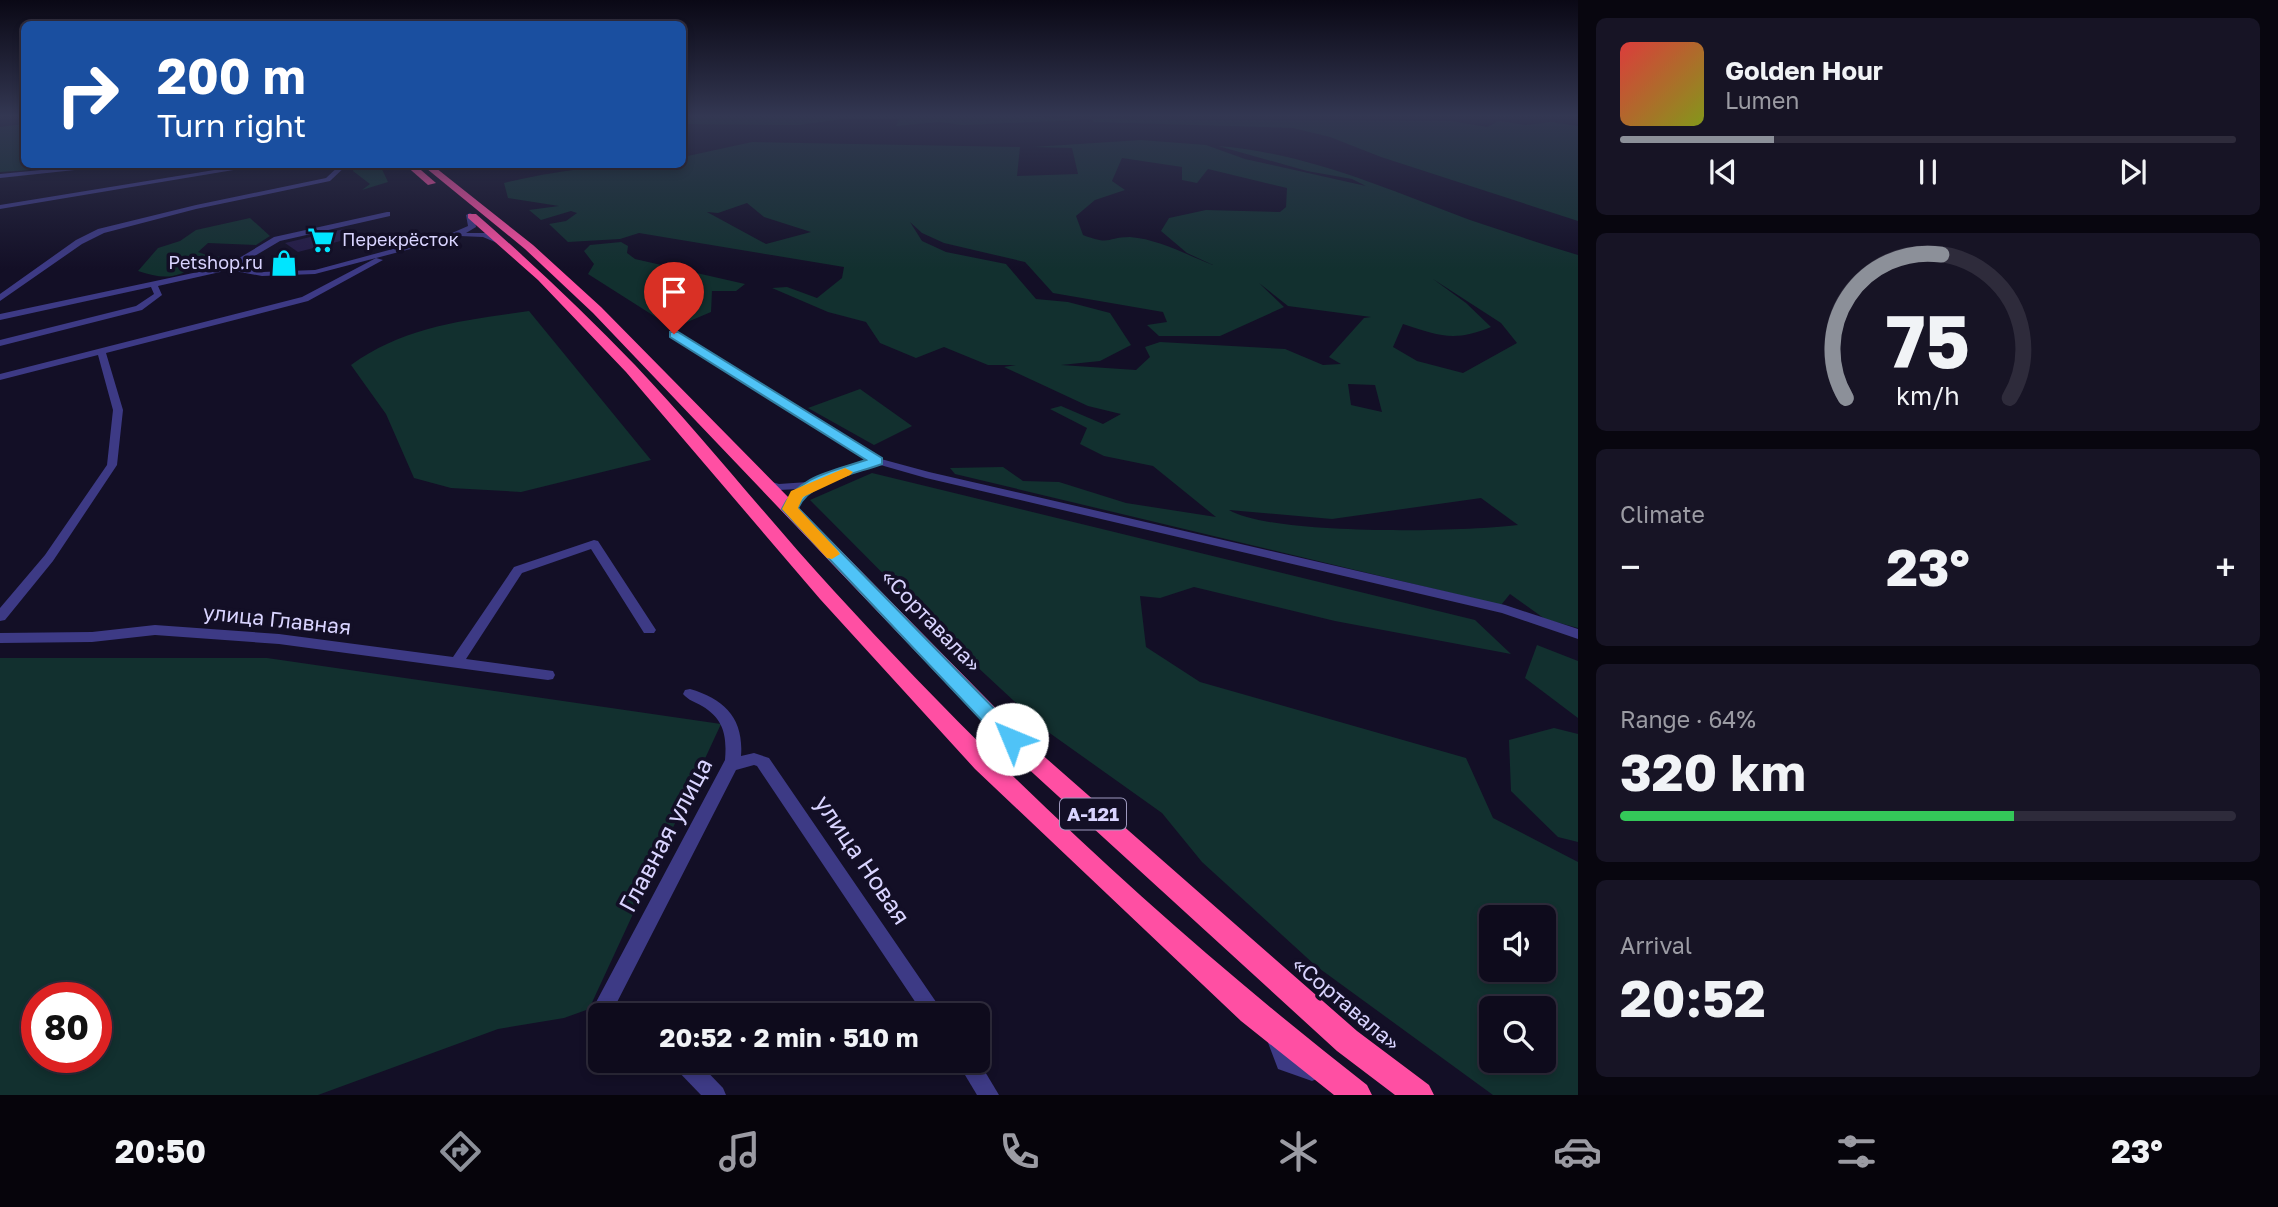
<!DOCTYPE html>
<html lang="en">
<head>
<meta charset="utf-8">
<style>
	:root { --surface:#0e0b1c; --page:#171425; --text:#f1f3f6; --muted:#9b9ba3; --line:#2e2b3b; --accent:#8c9099 }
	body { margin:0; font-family:"Golos Text",sans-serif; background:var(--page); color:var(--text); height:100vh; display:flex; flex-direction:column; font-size:26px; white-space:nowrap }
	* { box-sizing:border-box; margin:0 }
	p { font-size:23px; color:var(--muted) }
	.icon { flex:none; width:38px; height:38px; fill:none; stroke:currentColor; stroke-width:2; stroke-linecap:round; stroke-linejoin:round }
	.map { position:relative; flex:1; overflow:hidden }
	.sheet { display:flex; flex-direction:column; gap:18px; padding:18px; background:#08060f; width:700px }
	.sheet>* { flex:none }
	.banner { position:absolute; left:21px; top:21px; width:665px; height:147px; border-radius:10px; box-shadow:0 4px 10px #0003,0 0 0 2px var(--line); background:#1a4fa0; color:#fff; overflow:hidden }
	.fabs { position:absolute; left:1479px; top:905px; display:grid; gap:14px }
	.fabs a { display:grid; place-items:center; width:77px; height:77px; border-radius:10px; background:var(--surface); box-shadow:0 4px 10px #0003,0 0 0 2px var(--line); font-size:35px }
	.speed { position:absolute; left:21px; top:982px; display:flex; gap:14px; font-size:35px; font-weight:700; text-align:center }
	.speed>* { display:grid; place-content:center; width:91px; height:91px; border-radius:50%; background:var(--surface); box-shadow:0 4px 10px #0003,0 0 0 2px var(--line); line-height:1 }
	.speed .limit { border:10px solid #d22; background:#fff; color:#111 }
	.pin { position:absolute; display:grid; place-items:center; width:60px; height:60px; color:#fff; margin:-72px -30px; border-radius:50% 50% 50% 0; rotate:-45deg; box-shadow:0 0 7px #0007 }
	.pin .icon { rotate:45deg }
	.me { position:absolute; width:77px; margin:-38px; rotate:315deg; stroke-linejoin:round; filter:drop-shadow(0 0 5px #0008) }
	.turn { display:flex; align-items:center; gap:24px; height:147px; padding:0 21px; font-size:32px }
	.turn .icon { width:91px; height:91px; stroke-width:2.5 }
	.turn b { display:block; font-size:49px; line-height:60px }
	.big { font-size:52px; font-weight:700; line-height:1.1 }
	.sheet .widget { flex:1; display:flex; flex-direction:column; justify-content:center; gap:10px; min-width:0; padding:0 24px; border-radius:10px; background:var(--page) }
	.sheet .dial { align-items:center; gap:0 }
	.dial svg { height:182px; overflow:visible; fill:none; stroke:var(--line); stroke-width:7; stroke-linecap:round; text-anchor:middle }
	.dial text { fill:var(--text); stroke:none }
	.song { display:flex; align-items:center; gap:21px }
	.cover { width:84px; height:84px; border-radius:10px; background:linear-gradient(135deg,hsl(0 70% 55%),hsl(70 70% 35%)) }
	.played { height:7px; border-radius:4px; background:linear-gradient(90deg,var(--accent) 25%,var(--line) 25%) }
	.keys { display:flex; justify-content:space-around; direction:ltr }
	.heat { display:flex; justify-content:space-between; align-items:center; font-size:38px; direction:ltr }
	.charge { height:10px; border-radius:5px; background:linear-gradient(90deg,#34c759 64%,var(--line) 0) }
	.trip { position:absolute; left:588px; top:1003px; width:402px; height:70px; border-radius:10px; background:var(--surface); box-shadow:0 4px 10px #0003,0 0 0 2px var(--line); font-weight:700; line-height:70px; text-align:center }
	.menu { display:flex; height:112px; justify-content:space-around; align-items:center; background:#06040b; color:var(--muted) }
	.menu .icon { width:49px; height:49px }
	.menu .current { color:var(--accent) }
	.menu b { font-size:32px; color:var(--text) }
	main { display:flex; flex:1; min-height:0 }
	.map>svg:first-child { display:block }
</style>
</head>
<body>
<main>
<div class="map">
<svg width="1578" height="1095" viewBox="0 0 1578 1095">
	<rect width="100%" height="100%" fill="#130f26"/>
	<g fill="#12302f" fill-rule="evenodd">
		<polygon points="683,116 1024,116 1083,120 963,125 939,122 896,126 899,119 843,119 799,125 683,124"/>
		<polygon points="1092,119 1451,121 1487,127 1499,121 1526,125 1551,122 1578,126 1578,221 1381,157 1330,137 1293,128 1094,122"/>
		<polygon points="24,124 24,164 44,165 30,170 0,172 0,127"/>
		<path d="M1141,140L1206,145L1245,159L1366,186L1352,179L1307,171L1218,146C1307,153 1387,189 1470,220C1506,232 1542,244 1578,255V628L1545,619L1510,594L1501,605L955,474L950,468L1003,467L1023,481L1059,482L1126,503L1216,517L1153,466L1104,456L1080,444L1087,428L1050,409L1061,406L1103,424L1121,414L1088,406L1004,367L1016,365H988L944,347L916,358L880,343L866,322L828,312L772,288L787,287L817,298L842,278L844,267L639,233L620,239L568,242L549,224L566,221L577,213L571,211L541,220L529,210L559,206L508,198L504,183C566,168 619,164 682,164L683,157L752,142L1020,147L1017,176L1078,174L1072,148L1032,147ZM1122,158L1182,167V180L1197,183L1208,169L1287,188L1286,207L1280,212L1206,210L1169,218L1161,231L1187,253L1213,265C1187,255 1158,239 1130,237C1107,237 1111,246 1083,235L1076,216L1095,200L1125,190L1112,181ZM747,203L764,217L811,232L766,244L707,212L718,213ZM910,222L922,233L944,243L1025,262L1053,293L1163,312L1167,322L1147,325L1159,336H1220L1284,307L1259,283L1288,306L1371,317L1364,318L1329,357L1341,364L1323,365L1285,349L1160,342L1145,347L1150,357L1136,370L1061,365L1100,361L1131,345L1110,313L1068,302L1036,299L1006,264L946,252L922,241ZM1433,279L1501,323L1517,343L1463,373L1417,361L1393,347L1403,324C1439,336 1455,342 1491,327L1466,303ZM1348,384L1375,385L1382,412L1351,405ZM1481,498L1518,525C1462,532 1273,536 1229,510L1332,519Z"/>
		<polygon points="355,165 380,165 388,182 362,190 370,184 353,171"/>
		<path d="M250,218L270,236L256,245L208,243L198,252L212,257L233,256L218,265L198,263C178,280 162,279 138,271L158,248L180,241L196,230Z"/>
		<polygon points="621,242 628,246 627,253 635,259 745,284 736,291 712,291 711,312 673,328 588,274 594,264 584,251 590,245"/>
		<path d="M529,311L651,460L521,492L451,488L414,478L386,414L351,365C404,326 466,320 529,311Z"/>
		<polygon points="860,389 912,426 874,445 808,408"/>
		<path d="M872,473L1475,620L1511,654L1335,621L1194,587L1160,598L1140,596L1146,647L1200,682L1466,758L1493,818L1578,862V1095H1493L1316,966L1202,862L1162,813L1044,729L958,649L810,500ZM1491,917H1544V970H1491ZM1491,1008H1544V1060H1491Z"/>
		<polygon points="1537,645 1578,661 1578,718 1525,678"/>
		<path d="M0,658H267L721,724L589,1009L564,1018L498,1029L318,1095H0ZM37,998H96V1057H37Z"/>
		<polygon points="1554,728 1578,734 1578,842 1558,837 1511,791 1509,740"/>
	</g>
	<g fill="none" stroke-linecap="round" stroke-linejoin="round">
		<polyline stroke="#0c2248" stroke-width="2" points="1501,116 1564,116"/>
	</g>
	<polygon fill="#241b47" points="344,229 356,237 298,252 285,243"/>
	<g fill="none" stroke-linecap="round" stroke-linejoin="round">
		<g fill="#3d3a85" fill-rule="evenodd">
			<polygon points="102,164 131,164 0,178 0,174"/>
			<polygon points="251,164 269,164 0,209 0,205"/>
			<polygon points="341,164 348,164 330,181 196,209 104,233 82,244 0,301 0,294 76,240 98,229 196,205 326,178"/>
			<polygon points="387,212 390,212 390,216 280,241 236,267 262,272 315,270 452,233 468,226 466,215 470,213 474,215 476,227 466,233 487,233 506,243 502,245 483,237 460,236 315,274 262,276 229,270 158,286 162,295 142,310 0,346 0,340 136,306 154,294 151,287 0,320 0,314 226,266 274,237"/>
			<polygon points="376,258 383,260 308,301 106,353 123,410 117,465 53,561 5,620 0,621 0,608 45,555 107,465 113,410 98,355 0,380 0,374 302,297"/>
			<polygon points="674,331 881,459 929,472 1505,605 1578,629 1578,639 1502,613 926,478 877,464 844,475 818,485 800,500 794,511 786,511 784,509 789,499 798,489 779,490 761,485 759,483 761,481 765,480 779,484 808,482 836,470 868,460 671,336 670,334"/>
			<polygon points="594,540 598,541 656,630 654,633 644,633 591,549 522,573 466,659 553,671 555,675 553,679 548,680 279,644 155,635 92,642 0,643 0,633 92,632 155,625 279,634 453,657 514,567"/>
			<path d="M690,689C725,699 744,719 741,756L754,753L769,758L945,1015H924L757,766L754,765L736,770L613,1010L615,1015H600V1023L594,1020L591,1013L594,1006L725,760C727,736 724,719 702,706C695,702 688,700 683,694L685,690Z"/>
			<polygon points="1277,1030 1284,1033 1292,1054 1319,1064 1322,1071 1319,1078 1312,1081 1278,1069 1267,1040 1270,1033"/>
			<polygon points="671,1060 696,1060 723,1088 726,1095 701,1095 674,1067"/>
			<polygon points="956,1060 978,1060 999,1095 977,1095"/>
		</g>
		<g fill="#ff4fa3" fill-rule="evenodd">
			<polygon points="404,164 414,164 436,183 428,185"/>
			<polygon points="421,164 431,164 533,245 601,307 1039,752 1357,1031 1429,1085 1434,1095 1395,1095 1337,1051 1023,764 593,313 525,249"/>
			<path d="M468,214H476C531,262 584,312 635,365C704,438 766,517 834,591C997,770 1176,936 1367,1085L1372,1095H1334L1241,1021L975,769L820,599L626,372L538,280L468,218Z"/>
		</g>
	</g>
	<linearGradient id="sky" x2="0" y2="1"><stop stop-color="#0a0815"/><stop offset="0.43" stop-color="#333752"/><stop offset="1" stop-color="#333752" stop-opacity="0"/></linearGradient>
	<rect width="1578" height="269" fill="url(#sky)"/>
	<path fill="#4fc3f7" stroke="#337fa1" stroke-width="2" d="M670,332H678L882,458V464C855,474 810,481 798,508L1019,734L1022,739L1019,745H1005L782,509C797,476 834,471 866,460L670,337Z"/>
	<polygon fill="#f59e0b" points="845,468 853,472 850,475 803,497 798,508 838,551 840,554 832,559 827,558 782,509 791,491"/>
	<defs>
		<symbol id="supermarket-bare" viewBox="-9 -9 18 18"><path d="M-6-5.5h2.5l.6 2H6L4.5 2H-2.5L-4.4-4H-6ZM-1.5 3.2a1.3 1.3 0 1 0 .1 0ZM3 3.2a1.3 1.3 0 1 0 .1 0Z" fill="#00e5ff" stroke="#130f26" stroke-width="2.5" paint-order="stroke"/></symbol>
		<symbol id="shop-bare" viewBox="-9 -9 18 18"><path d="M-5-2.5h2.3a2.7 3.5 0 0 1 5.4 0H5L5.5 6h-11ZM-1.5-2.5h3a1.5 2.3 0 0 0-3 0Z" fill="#00e5ff" stroke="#130f26" stroke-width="2.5" paint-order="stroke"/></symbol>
	</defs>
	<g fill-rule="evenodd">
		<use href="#supermarket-bare" x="302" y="221" width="38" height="38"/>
		<use href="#shop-bare" x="265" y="244" width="38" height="38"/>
	</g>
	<g text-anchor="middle" stroke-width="7" stroke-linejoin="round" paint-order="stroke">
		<g font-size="18" fill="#d9d4ff" stroke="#130f26" text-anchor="start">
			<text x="342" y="246">Перекрёсток</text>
			<text x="263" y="269" text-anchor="end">Petshop.ru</text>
		</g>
		<rect fill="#130f26" stroke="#9e99be" stroke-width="2" x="1060" y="798.5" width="66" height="31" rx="5"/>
		<g font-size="19" font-weight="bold" fill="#d9d4ff">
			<text x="1093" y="821">А-121</text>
		</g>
		<g font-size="21" fill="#d9d4ff" stroke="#130f26">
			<text transform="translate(277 620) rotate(6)" y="7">улица Главная</text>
			<text transform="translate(931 621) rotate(46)" y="7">«Сортавала»</text>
			<text transform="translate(1346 1004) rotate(40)" y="7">«Сортавала»</text>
		</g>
		<g font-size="24" fill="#d9d4ff" stroke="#130f26">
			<text transform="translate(666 835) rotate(-62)" y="8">Главная улица</text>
			<text transform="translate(862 860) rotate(56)" y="8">улица Новая</text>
		</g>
	</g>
</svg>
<div class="fabs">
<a><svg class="icon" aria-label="sound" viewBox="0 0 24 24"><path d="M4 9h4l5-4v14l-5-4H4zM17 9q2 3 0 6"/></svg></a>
<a><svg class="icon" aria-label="search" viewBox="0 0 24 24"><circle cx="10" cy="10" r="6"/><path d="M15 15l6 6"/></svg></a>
</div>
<div class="speed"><div class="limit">80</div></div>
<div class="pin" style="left:674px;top:334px;background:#d93025"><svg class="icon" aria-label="arrive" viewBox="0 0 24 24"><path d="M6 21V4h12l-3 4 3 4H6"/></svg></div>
<svg class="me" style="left:1012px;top:739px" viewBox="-20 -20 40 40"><circle r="19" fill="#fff"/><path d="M0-13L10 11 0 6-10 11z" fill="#4fc3f7"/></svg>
<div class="trip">20:52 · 2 min · 510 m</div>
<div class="banner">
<div class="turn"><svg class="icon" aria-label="right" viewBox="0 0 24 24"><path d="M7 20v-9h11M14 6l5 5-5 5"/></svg><div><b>200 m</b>Turn right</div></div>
</div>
</div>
<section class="sheet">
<div class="widget">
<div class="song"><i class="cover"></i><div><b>Golden Hour</b><p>Lumen</p></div></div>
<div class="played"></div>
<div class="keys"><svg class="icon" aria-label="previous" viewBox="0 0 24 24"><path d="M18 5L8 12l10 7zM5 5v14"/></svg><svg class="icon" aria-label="pause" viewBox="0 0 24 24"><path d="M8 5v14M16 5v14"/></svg><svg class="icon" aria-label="next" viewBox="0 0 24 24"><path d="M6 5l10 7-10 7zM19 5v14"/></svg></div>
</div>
<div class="widget dial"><svg viewBox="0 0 100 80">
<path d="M14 69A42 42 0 1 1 86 69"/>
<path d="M14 69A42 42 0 0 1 56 6" stroke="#8c9099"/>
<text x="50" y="56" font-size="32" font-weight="700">75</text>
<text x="50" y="72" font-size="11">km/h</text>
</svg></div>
<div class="widget"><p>Climate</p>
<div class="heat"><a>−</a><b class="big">23°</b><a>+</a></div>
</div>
<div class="widget"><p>Range · 64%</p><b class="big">320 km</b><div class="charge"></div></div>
<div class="widget"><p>Arrival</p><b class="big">20:52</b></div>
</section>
</main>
<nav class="menu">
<b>20:50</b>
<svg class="icon current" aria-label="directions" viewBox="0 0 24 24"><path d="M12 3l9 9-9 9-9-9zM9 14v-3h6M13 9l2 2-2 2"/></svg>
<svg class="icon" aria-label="music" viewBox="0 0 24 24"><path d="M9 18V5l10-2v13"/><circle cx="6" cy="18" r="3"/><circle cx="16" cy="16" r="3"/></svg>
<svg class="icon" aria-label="phone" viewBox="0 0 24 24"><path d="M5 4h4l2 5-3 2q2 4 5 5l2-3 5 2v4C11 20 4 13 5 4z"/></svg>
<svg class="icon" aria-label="climate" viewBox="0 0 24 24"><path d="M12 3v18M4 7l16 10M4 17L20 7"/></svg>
<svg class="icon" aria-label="car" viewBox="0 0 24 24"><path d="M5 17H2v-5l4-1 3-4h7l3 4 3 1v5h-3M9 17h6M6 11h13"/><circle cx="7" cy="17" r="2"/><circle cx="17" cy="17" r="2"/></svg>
<svg class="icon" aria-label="filters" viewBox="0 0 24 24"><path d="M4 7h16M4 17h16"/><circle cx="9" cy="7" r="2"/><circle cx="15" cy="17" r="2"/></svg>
<b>23°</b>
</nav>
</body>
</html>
